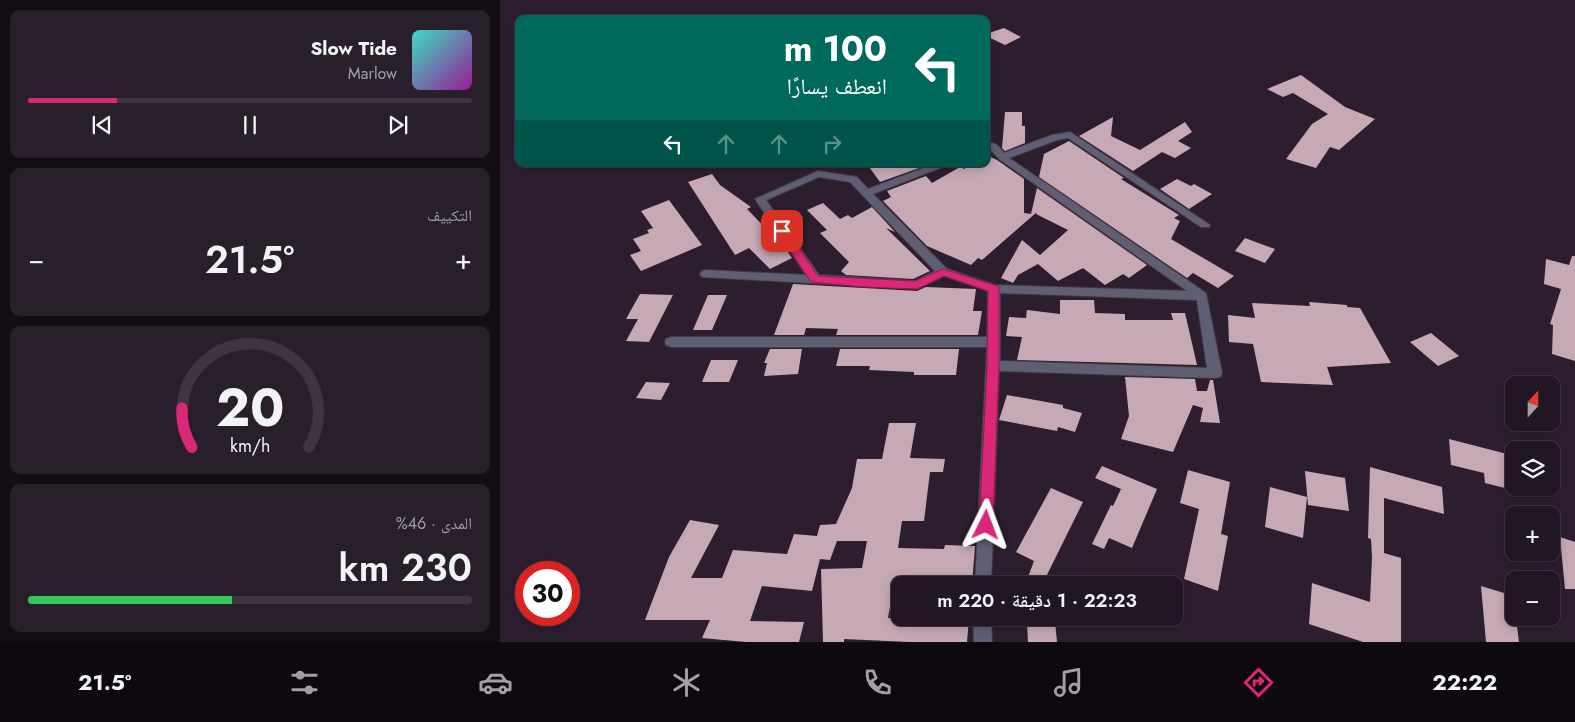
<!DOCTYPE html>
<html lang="ar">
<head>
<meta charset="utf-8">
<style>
	:root { --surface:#211623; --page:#291f2b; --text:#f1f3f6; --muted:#a29fa6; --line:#3e3541; --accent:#db2777 }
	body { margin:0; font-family:Jost,"Noto Naskh Arabic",sans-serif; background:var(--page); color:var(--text); direction:rtl; height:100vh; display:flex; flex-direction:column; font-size:19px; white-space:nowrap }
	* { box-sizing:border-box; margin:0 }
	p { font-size:16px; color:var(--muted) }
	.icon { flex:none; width:28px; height:28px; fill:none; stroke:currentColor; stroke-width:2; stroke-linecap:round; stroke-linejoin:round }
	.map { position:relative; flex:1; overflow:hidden; direction:ltr }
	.details { display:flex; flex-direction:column; gap:10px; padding:10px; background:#120c13; width:500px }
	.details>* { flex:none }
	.guide { position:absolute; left:15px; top:15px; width:475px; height:152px; border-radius:10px; box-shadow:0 2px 12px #0003,0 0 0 1px var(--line); direction:rtl; background:#00695c; color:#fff; overflow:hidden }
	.needle { width:32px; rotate:21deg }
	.controls { position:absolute; left:1005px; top:376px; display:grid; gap:10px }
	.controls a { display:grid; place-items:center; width:55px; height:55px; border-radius:10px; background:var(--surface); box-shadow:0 2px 12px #0003,0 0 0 1px var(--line); font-size:25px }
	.speed { position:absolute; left:15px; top:561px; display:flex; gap:10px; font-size:25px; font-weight:700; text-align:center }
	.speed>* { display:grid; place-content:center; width:65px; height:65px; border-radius:50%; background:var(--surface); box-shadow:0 2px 12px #0003,0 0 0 1px var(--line); line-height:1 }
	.speed .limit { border:8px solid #d22; background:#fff; color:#111 }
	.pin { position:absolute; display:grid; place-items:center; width:42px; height:42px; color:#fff; margin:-21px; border-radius:10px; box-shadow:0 2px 8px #0006 }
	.me { position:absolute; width:55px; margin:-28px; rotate:3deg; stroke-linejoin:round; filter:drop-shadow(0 0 4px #0008) }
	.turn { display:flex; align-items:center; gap:18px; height:105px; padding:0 20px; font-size:22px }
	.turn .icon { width:65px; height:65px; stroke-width:2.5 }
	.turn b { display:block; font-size:35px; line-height:42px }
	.lanes { display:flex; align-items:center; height:48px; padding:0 20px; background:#0003; justify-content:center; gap:25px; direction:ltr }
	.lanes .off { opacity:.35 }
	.big { font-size:38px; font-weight:600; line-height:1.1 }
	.details .card { flex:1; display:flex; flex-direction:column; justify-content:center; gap:8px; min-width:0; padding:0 18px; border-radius:10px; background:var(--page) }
	.details .dial { align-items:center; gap:0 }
	.dial svg { height:130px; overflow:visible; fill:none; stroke:var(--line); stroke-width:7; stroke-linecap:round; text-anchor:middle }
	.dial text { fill:var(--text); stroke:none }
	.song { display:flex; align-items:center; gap:15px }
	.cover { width:60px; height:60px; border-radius:8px; background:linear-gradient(135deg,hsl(170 70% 55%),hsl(300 70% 35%)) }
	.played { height:5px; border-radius:2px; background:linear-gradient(90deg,var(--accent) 20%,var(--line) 20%) }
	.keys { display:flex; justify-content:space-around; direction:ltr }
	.heat { display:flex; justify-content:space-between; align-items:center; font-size:28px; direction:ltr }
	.charge { height:8px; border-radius:4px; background:linear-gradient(90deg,#34c759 46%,var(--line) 0) }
	.trip { position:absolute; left:391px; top:576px; width:292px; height:50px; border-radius:10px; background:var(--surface); box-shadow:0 2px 12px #0003,0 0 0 1px var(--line); font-weight:600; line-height:50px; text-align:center; direction:rtl }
	.tab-bar { display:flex; height:80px; justify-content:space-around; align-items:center; background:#0d090e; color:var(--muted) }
	.tab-bar .icon { width:35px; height:35px }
	.tab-bar .selected { color:var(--accent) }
	.tab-bar b { font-size:22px; color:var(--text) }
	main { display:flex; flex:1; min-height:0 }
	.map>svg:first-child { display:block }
</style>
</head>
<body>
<main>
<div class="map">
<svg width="1075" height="642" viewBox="0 0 1075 642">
	<rect width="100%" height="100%" fill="#2c1e2f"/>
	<g fill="#c6a9b4">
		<polygon points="504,28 521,37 505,45 486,36 486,34"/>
		<polygon points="801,75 845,107 875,119 839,150 830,147 816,168 786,159 812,124 828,114 793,93 783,97 767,89"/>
		<polygon points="505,112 522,112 522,126 525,126 525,143 505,151 502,148"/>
		<polygon points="613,117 611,136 640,150 685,122 692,132 678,141 691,148 675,158 662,152 633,171 579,136"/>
		<polygon points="569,141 624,178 621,179 679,215 674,218 680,221 671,239 734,276 718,288 693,273 687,278 539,177 544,154"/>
		<polygon points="486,155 497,160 524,179 524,213 531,214 537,188 647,265 629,278 623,274 605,285 583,268 558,281 538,264 518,275 513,283 501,278 522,240 540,255 568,230 536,214 537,212 482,260 478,258 471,265 427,246 383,201 391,197 387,191 426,176 432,183 460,167 464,169 471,164 486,164"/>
		<polygon points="367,164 416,164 419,168 380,182"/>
		<polygon points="212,174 220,185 251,207 247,209 285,248 292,258 270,269 249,248 235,255 188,182"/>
		<polygon points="677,179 691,186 694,184 712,194 689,209 660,189"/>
		<polygon points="169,200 202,245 141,271 130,255 141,251 133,239 149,233 147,230 153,228 141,211"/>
		<polygon points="323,203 340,219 348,215 352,218 372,207 395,232 386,228 430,271 413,279 346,275 341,271 349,262 320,233 327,230 307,210"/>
		<polygon points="745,238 775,249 765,263 735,251"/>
		<polygon points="1072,256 1075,256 1075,361 1052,354 1053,325 1050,324 1061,289 1044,284 1046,259 1069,265"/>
		<polygon points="293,284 417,291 426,287 476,289 473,311 482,311 478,335 336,335 338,329 306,328 304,335 274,335"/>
		<polygon points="140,294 173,295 149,342 126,341 138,319 126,319"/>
		<polygon points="208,295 227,295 212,330 193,330"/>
		<polygon points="560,300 594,300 595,313 625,314 625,320 673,320 671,313 685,313 697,365 517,360 522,337 506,336 509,317 526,318 527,310 560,314"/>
		<polygon points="809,302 847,305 847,307 860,308 891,363 827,367 833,385 761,382 753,344 729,342 728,315 755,318 752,303 810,306"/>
		<polygon points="931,333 959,356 938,366 910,342"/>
		<polygon points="270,349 302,349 298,374 264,376 267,363 264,363"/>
		<polygon points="340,349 459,349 456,375 414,375 414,372 369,370 370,366 336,366"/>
		<polygon points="211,360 238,360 229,382 202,382"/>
		<polygon points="625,377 695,379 697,391 707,391 710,380 713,380 720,423 700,422 703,408 693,405 673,452 621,439 629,416"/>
		<polygon points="146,382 170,383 161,400 136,398"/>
		<polygon points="507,395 563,405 563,408 582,413 575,432 558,427 557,431 499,420"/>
		<polygon points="389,423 416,423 410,458 445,459 443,472 430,472 424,521 402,521 398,548 444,549 445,545 475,546 472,585 394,585 388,618 469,618 467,642 409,642 344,639 344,642 323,642 321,569 362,568 367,541 337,541 330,560 320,559 312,591 262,586 250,621 304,622 299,642 246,642 202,638 210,620 145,620 169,557 190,520 219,525 191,578 222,578 233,550 287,554 294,534 317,536 320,525 336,524 352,488 357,459 382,459"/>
		<polygon points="949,439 1007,454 1013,490 985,483 984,473 951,465"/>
		<polygon points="602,466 657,489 632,548 609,538 604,549 592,544 611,505 613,506 621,489 595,478"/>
		<polygon points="870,467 942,487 944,514 884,498 884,553 901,558 901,642 863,642 809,624 812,583 870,602 872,557 871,539 868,538"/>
		<polygon points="688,470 730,482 721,534 728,536 718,591 684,579 699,509 680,503"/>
		<polygon points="805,471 845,478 849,511 808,505"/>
		<polygon points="770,487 807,497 803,538 765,527"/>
		<polygon points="551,488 583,502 542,585 525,585 534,561 516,552"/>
		<polygon points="1060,537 1075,542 1075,589 1065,589"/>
		<polygon points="981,586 1014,596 1014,618 1016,618 1019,642 986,642"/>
		<polygon points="555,622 557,642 528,642 527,624"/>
	</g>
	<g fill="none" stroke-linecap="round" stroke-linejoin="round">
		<defs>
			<g id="minor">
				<path d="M570,132L710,225L709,227H701L568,138L557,140L509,158L706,293L722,373L720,377L715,378L499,371L491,585H475L487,347H171L166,345L165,342L166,339L171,337H487L488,291L444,276L417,289L202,277L200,274L202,271L206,270L306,275L255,199L318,171L357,177L368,189L434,164H447L445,166L373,194L447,269L495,285L687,291L499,159L490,149L486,150V144C496,141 498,146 504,153L552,135ZM319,177L350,182L435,271L415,281L319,275L266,200ZM500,293L697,300L707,368L500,361Z"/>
				<polygon points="473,618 491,618 492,642 474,642"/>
			</g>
		</defs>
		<use href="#minor" stroke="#483a4b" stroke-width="2"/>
		<use href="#minor" fill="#5f5f73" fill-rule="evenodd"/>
	</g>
	<polygon fill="#db2777" stroke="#8e194d" points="282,228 286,229 318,276 415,281 443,269 498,286 499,288 499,366 493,525 491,530 486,532 481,530 479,525 487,366 488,291 444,276 417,289 363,287 311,282 277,231"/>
</svg>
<div class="controls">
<a><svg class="needle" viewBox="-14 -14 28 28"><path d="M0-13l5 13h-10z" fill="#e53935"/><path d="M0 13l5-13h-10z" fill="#a29fa6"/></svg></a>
<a><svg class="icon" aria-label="layers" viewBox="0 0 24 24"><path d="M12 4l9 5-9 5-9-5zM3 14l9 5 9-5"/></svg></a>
<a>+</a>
<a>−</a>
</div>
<div class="speed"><div class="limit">30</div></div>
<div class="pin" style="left:282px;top:231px;background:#d93025"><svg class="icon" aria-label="arrive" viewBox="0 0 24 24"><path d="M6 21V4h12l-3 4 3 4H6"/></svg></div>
<svg class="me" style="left:486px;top:525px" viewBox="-20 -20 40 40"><path d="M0-17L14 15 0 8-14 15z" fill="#db2777" stroke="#fff" stroke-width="4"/></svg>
<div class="trip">22:23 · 1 دقيقة · 220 m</div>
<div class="guide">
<div class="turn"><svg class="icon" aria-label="left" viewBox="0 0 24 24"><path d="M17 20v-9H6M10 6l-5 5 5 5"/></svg><div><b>100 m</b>انعطف يسارًا</div></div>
<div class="lanes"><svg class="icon" aria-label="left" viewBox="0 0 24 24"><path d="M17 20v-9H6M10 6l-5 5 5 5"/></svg><svg class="icon off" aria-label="ahead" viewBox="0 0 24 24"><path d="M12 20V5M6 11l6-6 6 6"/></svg><svg class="icon off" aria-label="ahead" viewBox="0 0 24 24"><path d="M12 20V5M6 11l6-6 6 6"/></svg><svg class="icon off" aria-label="right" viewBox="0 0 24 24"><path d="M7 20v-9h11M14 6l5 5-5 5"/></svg></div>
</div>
</div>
<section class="details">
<div class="card">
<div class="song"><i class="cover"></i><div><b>Slow Tide</b><p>Marlow</p></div></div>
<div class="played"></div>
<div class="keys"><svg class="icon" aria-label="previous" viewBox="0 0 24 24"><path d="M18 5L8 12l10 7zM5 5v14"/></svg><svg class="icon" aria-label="pause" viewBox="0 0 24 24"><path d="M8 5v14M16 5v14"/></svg><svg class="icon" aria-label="next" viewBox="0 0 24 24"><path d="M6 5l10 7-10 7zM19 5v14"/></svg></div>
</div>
<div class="card"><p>التكييف</p>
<div class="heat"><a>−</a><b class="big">21.5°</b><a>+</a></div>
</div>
<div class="card dial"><svg viewBox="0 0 100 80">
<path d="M14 69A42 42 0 1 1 86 69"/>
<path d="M14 69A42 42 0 0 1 8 45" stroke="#db2777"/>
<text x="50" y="56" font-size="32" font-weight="700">20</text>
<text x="50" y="72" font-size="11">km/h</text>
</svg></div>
<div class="card"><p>المدى · 46%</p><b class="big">230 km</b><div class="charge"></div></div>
</section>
</main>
<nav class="tab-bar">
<b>22:22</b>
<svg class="icon selected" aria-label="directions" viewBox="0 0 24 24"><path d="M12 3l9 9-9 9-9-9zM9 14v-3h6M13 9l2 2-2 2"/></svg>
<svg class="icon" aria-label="music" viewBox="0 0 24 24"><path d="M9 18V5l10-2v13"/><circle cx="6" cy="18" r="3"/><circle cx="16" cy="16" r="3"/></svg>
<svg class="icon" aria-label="phone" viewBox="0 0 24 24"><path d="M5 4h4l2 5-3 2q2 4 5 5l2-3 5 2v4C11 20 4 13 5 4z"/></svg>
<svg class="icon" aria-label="climate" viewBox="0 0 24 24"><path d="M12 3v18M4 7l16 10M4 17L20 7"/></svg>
<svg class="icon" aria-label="car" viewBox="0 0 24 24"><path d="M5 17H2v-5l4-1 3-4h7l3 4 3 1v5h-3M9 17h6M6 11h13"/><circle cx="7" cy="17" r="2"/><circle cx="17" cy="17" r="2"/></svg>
<svg class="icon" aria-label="filters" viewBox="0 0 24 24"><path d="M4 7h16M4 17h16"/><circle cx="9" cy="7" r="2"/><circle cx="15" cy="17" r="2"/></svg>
<b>21.5°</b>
</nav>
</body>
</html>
